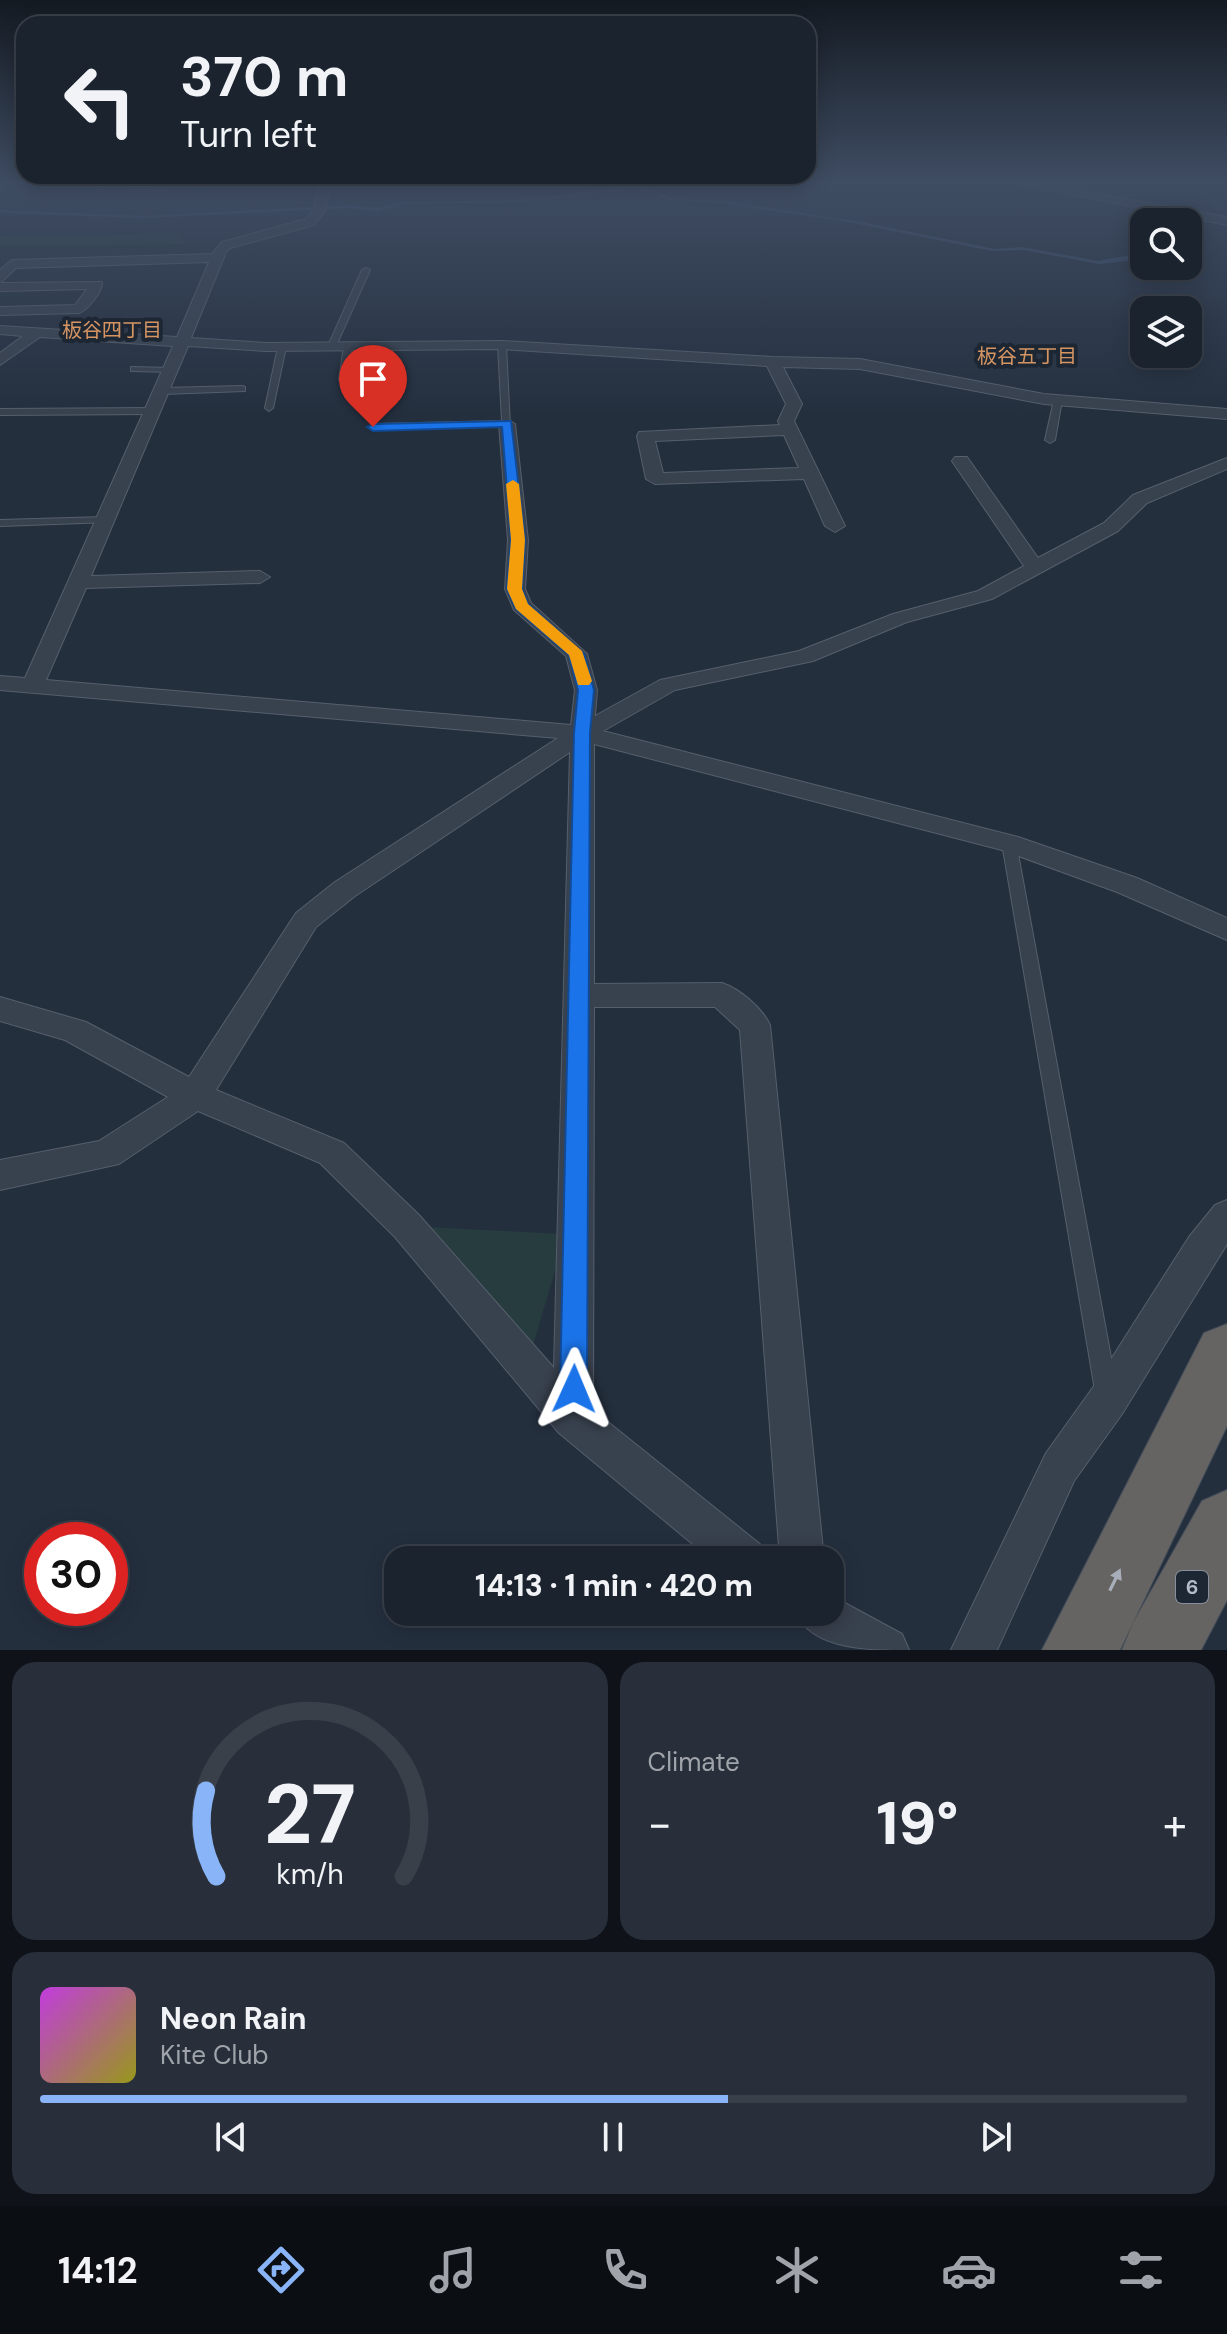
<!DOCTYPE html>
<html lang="en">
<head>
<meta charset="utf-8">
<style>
	:root { --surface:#1b232e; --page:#282f3a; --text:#f1f3f6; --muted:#a0a4aa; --line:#39404a; --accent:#8ab4f8 }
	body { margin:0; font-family:"DM Sans","Noto Sans JP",sans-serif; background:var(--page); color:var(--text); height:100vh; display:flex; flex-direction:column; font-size:30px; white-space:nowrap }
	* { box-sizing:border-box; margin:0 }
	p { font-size:26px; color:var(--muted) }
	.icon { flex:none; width:44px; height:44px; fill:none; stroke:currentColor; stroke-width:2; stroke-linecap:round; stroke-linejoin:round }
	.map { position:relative; height:1650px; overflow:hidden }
	.side { display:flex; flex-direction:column; gap:12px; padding:12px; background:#0f1319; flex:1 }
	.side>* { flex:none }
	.top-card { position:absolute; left:16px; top:16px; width:800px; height:168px; border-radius:24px; box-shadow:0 4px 20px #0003,0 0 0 2px var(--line); background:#1b232e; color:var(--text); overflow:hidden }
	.fabs { position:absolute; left:1130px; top:208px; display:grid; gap:16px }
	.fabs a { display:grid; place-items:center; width:72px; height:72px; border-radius:16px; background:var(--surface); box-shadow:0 4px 20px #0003,0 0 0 2px var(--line); font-size:40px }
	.speed { position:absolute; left:24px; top:1522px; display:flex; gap:16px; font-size:40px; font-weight:700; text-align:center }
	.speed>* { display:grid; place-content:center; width:104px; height:104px; border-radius:50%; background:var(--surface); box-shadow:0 4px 20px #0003,0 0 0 2px var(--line); line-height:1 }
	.speed .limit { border:12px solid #d22; background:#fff; color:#111 }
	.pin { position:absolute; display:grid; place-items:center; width:68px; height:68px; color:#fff; margin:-82px -34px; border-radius:50% 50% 50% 0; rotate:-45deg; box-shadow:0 0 8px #0007 }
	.pin .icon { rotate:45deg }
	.me { position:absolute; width:88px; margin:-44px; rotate:1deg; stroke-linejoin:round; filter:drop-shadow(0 0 6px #0008) }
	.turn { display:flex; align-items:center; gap:28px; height:168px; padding:0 32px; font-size:36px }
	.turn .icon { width:104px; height:104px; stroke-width:2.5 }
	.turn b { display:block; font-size:56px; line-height:68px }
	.big { font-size:60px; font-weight:800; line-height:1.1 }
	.side .tile { flex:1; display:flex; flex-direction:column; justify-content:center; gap:12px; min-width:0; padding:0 28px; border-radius:24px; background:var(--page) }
	.side .dial { align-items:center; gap:0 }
	.dial svg { height:208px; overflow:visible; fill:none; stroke:var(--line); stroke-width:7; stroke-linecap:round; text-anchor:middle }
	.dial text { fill:var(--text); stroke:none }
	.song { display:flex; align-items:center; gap:24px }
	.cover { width:96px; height:96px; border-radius:12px; background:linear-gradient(135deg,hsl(290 70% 55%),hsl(60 70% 35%)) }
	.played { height:8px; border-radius:4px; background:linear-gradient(90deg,var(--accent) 60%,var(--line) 60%) }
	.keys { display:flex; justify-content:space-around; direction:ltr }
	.heat { display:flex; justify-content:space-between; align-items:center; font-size:44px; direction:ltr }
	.side .tiles { flex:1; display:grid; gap:12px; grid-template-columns:1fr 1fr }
	.tile:last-child { grid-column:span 2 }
	.trip { position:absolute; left:384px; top:1546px; width:460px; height:80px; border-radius:24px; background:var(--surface); box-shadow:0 4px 20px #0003,0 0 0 2px var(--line); font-weight:800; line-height:80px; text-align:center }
	.tab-bar { display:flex; height:128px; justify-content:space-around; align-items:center; background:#0b0e12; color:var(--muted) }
	.tab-bar .icon { width:56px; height:56px }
	.tab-bar .selected { color:var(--accent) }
	.tab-bar b { font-size:36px; color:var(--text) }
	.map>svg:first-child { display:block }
</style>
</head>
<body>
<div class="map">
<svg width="1227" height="1650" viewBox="0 0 1227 1650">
	<rect width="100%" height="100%" fill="#242f3e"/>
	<g fill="#263c3f">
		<polygon points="177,233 185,244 0,246 0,236"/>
		<polygon points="424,1227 566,1234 526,1369"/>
	</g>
	<polygon fill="#394c67" points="648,187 675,199 724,201 862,222 995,249 1022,247 1098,261 1125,256 1144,259 1099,264 1024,250 992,251 843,221 720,203 669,200 643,189 519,202 404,204 377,211 350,208 143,218 0,213 0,210 146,216 351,205 377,208 402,202 519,200"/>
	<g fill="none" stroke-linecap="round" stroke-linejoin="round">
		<polyline stroke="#394c67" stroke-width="4" points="571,195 636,188 653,191"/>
		<defs>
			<g id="service">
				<polygon points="366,268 370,270 336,346 329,348 328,346 362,270"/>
				<polygon points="502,343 506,345 510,426 373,430 368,427 373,424 502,421 498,345"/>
				<polygon points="348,344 352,346 347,380 343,383 339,380 344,346"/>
				<polygon points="282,345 286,347 273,408 269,411 265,408 278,347"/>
				<polygon points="131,367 170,368 174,370 170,372 134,371 131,371"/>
				<polygon points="242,386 245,387 245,391 162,394 158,391 162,388"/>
				<polygon points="1058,397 1062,400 1055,440 1050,443 1045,440 1054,400"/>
				<polygon points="0,409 154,408 158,411 154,414 0,415"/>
				<polygon points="106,517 110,518 110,522 0,526 0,520"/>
				<polygon points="1009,838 1016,843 1117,1390 1113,1397 1106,1401 1099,1397 1095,1390 1002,843"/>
			</g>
			<g id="minor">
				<polygon points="62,183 115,188 229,183 224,186 115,194"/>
				<path d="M298,183H349L331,186L325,211L314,225L230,248L226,252L191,338L266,343L502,341L773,357L860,359L1044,394L1227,409V419L1044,404L860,369L783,367L802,404L794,421L845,526L835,532L825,526L804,479L655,484L646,479L637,436L639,432L780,425L778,421L786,404L767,366L502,349L266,351L188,346L91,576L260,571L270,577L260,583L86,588L46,680L571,725L575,690L566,656L514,610L505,589L508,540L499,424L507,419L515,424L528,540L525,589L531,603L587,654L597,690L595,716L660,680L799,651L893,614L978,591L1024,566L952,461L955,457H967L1038,558L1104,523L1133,495L1227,458V469L1147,503L1118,531L992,599L907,622L813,661L675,690L603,731L1018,837L1137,878L1227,918V940L1117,892L1002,850L594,744V984L722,983C740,989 762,1008 770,1025L824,1560H780L740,1030L715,1007H594L593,1410L761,1545L768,1560H712L559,1433L395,1237L320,1163L198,1111L119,1164L0,1190V1160L99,1141L168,1097L65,1040L0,1021V997L86,1022L189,1077L296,913L335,882L558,738L0,690V676L25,678L173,346L40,337L0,365V353L23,336L0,334V326L177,337L209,262L16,268L0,283L102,282C103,291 88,310 79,313L0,315V307L75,305L87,289L0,291V270L12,260L212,254L222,242L306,219L313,210L320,186ZM784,435L799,468L663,473L655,441ZM570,752L554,1368L419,1215L344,1143L216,1090L316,927L355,896Z"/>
				<polygon points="1014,183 1038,183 1227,217 1227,225"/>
				<polygon points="1227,1200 1227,1244 1122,1414 1074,1481 997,1650 951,1650 1046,1453 1094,1386 1189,1237 1215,1205"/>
				<path d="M830,1595L902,1634L909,1650C868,1650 813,1650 795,1612H830Z"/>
			</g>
			<g id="trunk">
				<polygon points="1227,1324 1227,1426 1120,1650 1042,1650 1204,1333"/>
				<polygon points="1227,1490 1227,1600 1201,1650 1122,1650 1133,1623 1202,1501"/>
			</g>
		</defs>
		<use href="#service" stroke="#565f6c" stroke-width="2"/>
		<use href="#minor" stroke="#565f6c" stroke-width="2"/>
		<use href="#trunk" stroke="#434c59" stroke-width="2"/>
		<use href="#service" fill="#38414e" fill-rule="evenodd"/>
		<use href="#minor" fill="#38414e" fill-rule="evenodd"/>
		<use href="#trunk" fill="#656462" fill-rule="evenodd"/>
	</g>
	<defs><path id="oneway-solid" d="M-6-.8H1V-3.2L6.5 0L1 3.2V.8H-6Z" transform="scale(2)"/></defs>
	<use fill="#a8afba" href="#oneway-solid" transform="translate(1115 1580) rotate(-64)"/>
	<linearGradient id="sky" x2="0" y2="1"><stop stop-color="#141a22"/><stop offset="0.44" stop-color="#3f4d63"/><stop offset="1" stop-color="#3f4d63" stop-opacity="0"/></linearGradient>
	<rect width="1227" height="414" fill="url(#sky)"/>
	<polygon fill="#1a73e8" stroke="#114b97" stroke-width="2" points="511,421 525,540 522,589 528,604 584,654 594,690 590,733 587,1389 583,1398 574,1402 564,1398 560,1389 574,733 578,690 569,655 516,609 507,589 511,540 502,427 373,431 367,427 373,424"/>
	<polygon fill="#f59e0b" points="513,480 519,484 525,540 522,589 528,604 582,651 592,681 589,685 578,685 569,655 516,609 507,589 511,540 506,484"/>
	<g text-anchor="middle" stroke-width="8" stroke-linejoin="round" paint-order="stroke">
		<g font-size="20" fill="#d59563" stroke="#1d2633">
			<text x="112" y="337">板谷四丁目</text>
			<text x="1027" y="363">板谷五丁目</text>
		</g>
		<rect fill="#1d2633" stroke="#878f9c" stroke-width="2" x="1176" y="1571" width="32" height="32" rx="6"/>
		<g font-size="20" font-weight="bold" fill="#b4bcc9">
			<text x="1192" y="1594">6</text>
		</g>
	</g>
</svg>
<div class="fabs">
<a><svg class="icon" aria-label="search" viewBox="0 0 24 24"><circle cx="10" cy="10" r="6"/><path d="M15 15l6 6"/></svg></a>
<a><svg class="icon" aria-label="layers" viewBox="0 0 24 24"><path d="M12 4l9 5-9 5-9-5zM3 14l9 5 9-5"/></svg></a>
</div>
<div class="speed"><div class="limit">30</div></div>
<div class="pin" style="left:373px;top:427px;background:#d93025"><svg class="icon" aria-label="arrive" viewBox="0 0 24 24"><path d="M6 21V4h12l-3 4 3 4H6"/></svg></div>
<svg class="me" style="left:574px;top:1389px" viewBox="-20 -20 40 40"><path d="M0-17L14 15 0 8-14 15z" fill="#1a73e8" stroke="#fff" stroke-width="4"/></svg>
<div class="trip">14:13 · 1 min · 420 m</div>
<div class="top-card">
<div class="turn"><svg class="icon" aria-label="left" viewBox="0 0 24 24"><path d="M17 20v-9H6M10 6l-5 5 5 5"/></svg><div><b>370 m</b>Turn left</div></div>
</div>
</div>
<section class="side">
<div class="tiles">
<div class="tile dial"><svg viewBox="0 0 100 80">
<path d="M14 69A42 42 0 1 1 86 69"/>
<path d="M14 69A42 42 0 0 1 10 36" stroke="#8ab4f8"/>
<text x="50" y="56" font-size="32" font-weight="700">27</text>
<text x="50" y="72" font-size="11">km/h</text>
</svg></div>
<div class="tile"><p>Climate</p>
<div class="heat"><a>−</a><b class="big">19°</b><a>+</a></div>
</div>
<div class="tile">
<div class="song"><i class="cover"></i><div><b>Neon Rain</b><p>Kite Club</p></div></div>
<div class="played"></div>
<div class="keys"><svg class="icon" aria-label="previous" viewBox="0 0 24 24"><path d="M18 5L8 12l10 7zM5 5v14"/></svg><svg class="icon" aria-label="pause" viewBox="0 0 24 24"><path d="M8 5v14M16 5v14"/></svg><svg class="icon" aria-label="next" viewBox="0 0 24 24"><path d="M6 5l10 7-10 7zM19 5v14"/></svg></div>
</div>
</div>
</section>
<nav class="tab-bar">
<b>14:12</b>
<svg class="icon selected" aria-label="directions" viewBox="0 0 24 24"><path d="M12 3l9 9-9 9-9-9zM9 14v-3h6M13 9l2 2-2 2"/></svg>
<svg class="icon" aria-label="music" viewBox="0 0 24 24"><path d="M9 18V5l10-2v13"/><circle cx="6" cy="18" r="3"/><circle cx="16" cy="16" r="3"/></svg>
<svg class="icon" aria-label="phone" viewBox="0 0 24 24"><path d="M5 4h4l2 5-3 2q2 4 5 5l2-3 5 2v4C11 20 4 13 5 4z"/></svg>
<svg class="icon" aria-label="climate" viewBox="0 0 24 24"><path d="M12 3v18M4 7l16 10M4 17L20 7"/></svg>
<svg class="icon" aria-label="car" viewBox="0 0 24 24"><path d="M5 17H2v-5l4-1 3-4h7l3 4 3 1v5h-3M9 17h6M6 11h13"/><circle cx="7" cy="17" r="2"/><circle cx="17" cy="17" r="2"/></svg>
<svg class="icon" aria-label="filters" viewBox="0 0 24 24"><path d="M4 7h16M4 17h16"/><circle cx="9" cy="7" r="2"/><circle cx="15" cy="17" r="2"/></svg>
</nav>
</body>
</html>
